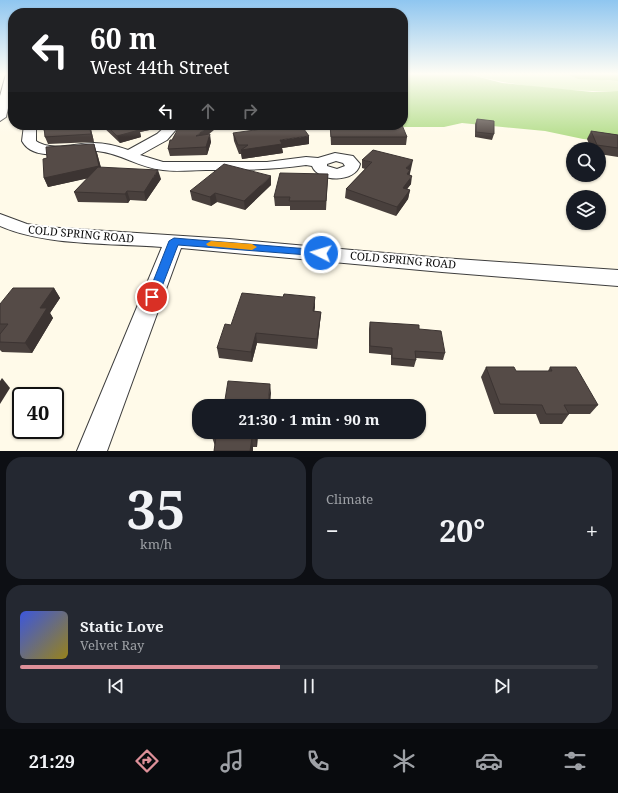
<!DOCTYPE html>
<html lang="en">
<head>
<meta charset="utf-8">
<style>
	:root { --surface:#171b24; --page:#242831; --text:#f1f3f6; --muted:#9ea1a6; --line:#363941; --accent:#de9099 }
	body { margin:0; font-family:"Noto Serif",serif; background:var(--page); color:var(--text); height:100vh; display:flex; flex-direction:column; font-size:15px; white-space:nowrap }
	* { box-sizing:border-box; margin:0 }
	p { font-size:13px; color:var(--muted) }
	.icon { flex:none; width:22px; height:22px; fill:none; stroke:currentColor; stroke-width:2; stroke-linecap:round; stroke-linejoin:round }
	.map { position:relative; height:451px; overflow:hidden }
	.side { display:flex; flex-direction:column; gap:6px; padding:6px; background:#0d0f14; flex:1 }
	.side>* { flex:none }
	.guide { position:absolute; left:8px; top:8px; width:400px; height:122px; border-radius:16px; box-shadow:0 1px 3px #0004; background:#202124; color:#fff; overflow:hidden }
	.tools { position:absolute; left:566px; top:142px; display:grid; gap:8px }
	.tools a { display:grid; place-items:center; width:40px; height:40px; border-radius:50%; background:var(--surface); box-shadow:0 1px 3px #0004; font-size:20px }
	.speed { position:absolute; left:12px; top:387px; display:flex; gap:8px; font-size:20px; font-weight:700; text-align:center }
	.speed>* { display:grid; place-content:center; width:52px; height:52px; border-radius:50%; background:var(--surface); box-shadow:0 1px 3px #0004; line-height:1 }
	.speed .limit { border:2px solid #111; border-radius:6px; background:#fff; color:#111 }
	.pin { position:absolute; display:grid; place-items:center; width:34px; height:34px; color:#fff; margin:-17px; border:2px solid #fff; border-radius:50%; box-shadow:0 1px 4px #0007 }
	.me { position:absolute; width:44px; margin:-22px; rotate:275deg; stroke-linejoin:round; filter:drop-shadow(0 0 3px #0008) }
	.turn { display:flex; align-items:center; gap:14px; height:84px; padding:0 16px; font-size:18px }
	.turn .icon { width:52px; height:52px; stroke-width:2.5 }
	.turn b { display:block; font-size:28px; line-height:34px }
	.lanes { display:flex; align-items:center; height:38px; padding:0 16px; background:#0003; justify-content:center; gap:20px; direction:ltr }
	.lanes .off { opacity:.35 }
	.big { font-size:30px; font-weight:700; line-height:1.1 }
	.side .widget { flex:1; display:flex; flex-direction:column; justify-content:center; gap:6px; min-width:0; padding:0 14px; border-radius:16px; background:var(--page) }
	.side .dial { align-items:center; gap:0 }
	.dial b { font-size:52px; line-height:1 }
	.song { display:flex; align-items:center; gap:12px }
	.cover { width:48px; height:48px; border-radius:6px; background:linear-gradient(135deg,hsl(230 70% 55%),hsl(50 70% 35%)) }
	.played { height:4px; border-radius:2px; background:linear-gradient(90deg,var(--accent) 45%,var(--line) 45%) }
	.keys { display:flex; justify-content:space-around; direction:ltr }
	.heat { display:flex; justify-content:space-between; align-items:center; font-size:22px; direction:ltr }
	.side .tiles { flex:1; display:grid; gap:6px; grid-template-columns:1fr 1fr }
	.widget:last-child { grid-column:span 2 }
	.trip { position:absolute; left:192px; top:399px; width:234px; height:40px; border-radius:16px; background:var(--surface); box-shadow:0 1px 3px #0004; font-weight:700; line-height:40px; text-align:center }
	.dock { display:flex; height:64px; justify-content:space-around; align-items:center; background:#090b0e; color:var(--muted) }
	.dock .icon { width:28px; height:28px }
	.dock .current { color:var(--accent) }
	.dock b { font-size:18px; color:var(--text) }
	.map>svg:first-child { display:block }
</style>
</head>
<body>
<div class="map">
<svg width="618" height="451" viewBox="0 0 618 451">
	<rect width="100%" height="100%" fill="#fffae9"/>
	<path fill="#d2ecb0" d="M468,74H566L609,81H618V91C568,92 517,87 468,74Z"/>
	<g fill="#b6de8e">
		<polygon points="403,74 468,74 502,83 592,92 618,91 618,143 583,139 545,131 462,123 444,127 405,127 384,125 403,125"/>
		<polygon points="566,74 618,74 618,81 578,79"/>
		<path d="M248,125H374C332,132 289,129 248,125Z"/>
	</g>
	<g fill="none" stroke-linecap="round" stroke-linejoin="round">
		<defs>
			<g id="minor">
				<polygon points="6,74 13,74 13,86 6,117 0,121 0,96"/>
				<path d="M24,125H36V141C52,152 76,143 94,143C105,143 117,146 128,150L157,134L167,125H180L167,140L140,155L163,162H267L306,157L318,158L335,153L353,156L360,164C356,183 319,183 312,166L306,165C271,170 241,170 206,170C192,170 177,172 163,170C140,168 120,153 97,151C76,150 34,164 22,141ZM336,161L343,163L345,166L337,169L327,166V164Z"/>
				<path d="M0,214L27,224L45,227L229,239L442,258L618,270V286L442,272L181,248L107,451H77L162,247C112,243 45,246 0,226Z"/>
			</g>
		</defs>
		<use href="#minor" stroke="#3e3e3e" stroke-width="2"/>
		<use href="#minor" fill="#fff" fill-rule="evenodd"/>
	</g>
	<g fill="#49403d">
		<polygon points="477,119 494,134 492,140 475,137 475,124"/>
		<polygon points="44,125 90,125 94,142 48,144 45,137 45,133 42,127 44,126"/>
		<polygon points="101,125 153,125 154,129 140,132 141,137 120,143"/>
		<polygon points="330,125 407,137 406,145 331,145"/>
		<polygon points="591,131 618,135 618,157 599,154 599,149 591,149 587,139"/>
		<polygon points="233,133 309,144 282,148 283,153 242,159 241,154 239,154 234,141"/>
		<polygon points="208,135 211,142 207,155 170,156 168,149 172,140"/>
		<polygon points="97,153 101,168 161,179 146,201 130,200 128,203 78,202 74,192 88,178 48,187 44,178"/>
		<polygon points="362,160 411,169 410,170 409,175 411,184 407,189 410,190 408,199 396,216 345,198 346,189 365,169 362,168"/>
		<polygon points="328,174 326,210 290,210 290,206 275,206 274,197"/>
		<polygon points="271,185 245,210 217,202 211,206 192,200 190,191"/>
		<polygon points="54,288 60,298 50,313 53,318 32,353 2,352 0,350 0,304"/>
		<polygon points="315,307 314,311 321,312 320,322 317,349 257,343 252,362 219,358 217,348 231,325"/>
		<polygon points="370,322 419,329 445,353 443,360 416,358 416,360 414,367 391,365 391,355 369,353 369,329"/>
		<polygon points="486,367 516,371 548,371 550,367 598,405 590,414 569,414 562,424 540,424 536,414 494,414 481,377"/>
		<polygon points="258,432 257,447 253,447 253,451 214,451 215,446 212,437"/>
	</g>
	<g fill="#3c3432">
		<polygon points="89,125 90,125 94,142 91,134"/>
		<polygon points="140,125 153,125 154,129 140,132 141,137 120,143 117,136 135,126"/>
		<polygon points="210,125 220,125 197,144 196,136"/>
		<polygon points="210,134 211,142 207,155 206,147"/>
		<polygon points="309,136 309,144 282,148 283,153 242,159 241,150 280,140"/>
		<polygon points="94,144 97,153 103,175 48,187 44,178"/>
		<polygon points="413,160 409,178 405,183 406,168"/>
		<polygon points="158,170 161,179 146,201 144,192"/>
		<polygon points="271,176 271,185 245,210 244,201"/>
		<polygon points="412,176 411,184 401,197 403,188"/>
		<polygon points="410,190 408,199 396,216 397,207"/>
		<polygon points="127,191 130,200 128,203 125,194"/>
		<polygon points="215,193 217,202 211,206 210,197"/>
		<polygon points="54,288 60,298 50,313 53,318 32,353 25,343 40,308"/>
		<polygon points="315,297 315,307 313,321 313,311"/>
		<polygon points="321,312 320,322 317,349 317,339"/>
		<polygon points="256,333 257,343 252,362 251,352"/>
		<polygon points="2,378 10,388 0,404 0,381"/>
		<polygon points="270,384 271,393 270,406 268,406"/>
		<polygon points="256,432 258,432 257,447 255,438"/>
		<polygon points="252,438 253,447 253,451 250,451"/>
	</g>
	<g fill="#554b47" stroke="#3c3432">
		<polygon points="477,119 494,121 494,134 476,132"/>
		<polygon points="46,125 89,125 91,134 45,137 44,127 42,127"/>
		<polygon points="106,125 140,125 135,126 139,130 117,136"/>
		<polygon points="180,125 210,125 196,136 210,134 206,147 168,149 170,140 172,140"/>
		<polygon points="291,125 301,125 309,136 280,140 282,144 241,150 248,145 238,145 233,133"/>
		<polygon points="330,125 402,125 407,137 331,137"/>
		<polygon points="591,131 618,135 618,148 597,145"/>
		<polygon points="94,144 99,166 44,178 43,159 47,158 46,147"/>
		<polygon points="373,150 413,160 406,168 410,170 407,174 412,176 403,188 410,190 397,207 346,189 372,162 362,160"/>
		<polygon points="224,164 271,176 244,201 215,193 210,197 190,191"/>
		<polygon points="98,167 158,170 144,192 127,191 125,194 74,192"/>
		<polygon points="280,173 328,174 326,201 289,201 290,197 274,197"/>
		<polygon points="13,288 54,288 40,308 47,308 25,343 0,342 0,334 8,324 0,324 0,304"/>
		<polygon points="242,293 283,297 284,294 315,297 313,311 321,312 317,339 256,333 251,352 217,348 225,324 231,325"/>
		<polygon points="370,322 419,325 419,329 441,331 445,353 415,351 416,360 392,358 392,348 370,346"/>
		<polygon points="486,367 514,367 516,371 552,371 550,367 576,367 598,405 564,405 569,414 546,414 542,405 500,404"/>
		<polygon points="228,381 270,384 268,406 224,406"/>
		<polygon points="213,432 256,432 255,438 252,438 250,451 214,451 216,437 212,437"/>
	</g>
	<linearGradient id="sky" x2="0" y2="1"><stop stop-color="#8fc6f0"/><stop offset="0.54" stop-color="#fffdf5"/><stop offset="1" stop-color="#fffdf5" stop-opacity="0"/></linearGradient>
	<rect width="618" height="137" fill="url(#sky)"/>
	<polygon fill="#1a73e8" stroke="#114b97" points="174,238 321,250 326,253 321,256 178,245 158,297 152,301 148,300 147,297 169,241"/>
	<polygon fill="#f59e0b" points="211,241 252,244 257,247 252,250 208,246 206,244"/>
	<g text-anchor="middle" stroke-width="4" stroke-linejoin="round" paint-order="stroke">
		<g font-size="11" fill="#0b0b0b" stroke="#fff">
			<text transform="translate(81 234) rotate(5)" y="4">COLD SPRING ROAD</text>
			<text transform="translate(403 260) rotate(5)" y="4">COLD SPRING ROAD</text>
		</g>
	</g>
</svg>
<div class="tools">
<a><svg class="icon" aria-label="search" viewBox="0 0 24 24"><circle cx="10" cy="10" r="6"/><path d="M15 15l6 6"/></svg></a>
<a><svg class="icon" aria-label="layers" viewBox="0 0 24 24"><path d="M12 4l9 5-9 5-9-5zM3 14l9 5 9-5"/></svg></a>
</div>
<div class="speed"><div class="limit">40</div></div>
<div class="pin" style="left:152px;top:297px;background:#d93025"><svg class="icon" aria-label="arrive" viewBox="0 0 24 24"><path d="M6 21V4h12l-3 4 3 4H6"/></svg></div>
<svg class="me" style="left:321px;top:253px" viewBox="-20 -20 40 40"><circle r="17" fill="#1a73e8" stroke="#fff" stroke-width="3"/><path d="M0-11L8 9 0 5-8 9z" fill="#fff"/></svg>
<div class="trip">21:30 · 1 min · 90 m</div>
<div class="guide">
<div class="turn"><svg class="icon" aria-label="left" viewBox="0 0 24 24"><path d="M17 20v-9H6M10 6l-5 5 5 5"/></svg><div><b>60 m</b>West 44th Street</div></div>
<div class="lanes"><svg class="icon" aria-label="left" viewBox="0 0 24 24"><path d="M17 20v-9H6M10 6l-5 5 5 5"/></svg><svg class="icon off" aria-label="ahead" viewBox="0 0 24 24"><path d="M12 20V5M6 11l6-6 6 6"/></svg><svg class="icon off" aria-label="right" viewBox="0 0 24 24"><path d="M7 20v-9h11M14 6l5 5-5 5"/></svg></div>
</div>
</div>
<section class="side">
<div class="tiles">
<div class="widget dial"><b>35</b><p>km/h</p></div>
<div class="widget"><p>Climate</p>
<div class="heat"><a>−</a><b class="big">20°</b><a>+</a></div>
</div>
<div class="widget">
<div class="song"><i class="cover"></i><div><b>Static Love</b><p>Velvet Ray</p></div></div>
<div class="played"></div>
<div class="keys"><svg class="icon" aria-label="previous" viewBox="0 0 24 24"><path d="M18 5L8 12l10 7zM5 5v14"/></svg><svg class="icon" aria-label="pause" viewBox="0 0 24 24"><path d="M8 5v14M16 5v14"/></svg><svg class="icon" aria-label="next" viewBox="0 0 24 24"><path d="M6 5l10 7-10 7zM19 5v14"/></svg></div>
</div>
</div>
</section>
<nav class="dock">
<b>21:29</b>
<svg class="icon current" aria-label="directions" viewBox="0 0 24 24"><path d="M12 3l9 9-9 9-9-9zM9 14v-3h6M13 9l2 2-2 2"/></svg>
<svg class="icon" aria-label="music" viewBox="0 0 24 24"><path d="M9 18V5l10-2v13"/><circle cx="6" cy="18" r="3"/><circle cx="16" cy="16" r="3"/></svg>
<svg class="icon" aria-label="phone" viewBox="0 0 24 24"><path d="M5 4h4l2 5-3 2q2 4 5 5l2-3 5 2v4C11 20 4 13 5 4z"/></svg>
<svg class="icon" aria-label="climate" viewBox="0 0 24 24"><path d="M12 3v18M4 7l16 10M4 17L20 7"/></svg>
<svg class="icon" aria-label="car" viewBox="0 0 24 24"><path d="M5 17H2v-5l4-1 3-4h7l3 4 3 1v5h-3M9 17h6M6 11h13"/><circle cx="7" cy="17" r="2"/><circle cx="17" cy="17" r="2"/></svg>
<svg class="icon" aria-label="filters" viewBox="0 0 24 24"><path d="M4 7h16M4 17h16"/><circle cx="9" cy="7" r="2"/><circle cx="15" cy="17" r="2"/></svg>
</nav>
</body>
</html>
